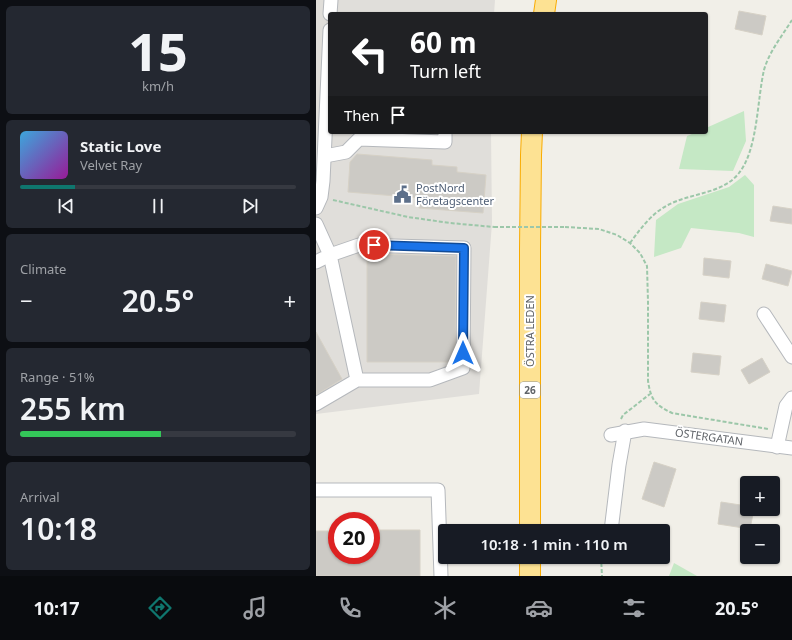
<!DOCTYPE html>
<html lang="en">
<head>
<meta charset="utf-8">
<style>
	:root { --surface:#171b24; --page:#242831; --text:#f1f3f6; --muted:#9ea1a6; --line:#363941; --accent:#0f766e }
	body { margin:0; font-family:"Noto Sans",sans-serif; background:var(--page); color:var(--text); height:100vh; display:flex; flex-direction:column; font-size:15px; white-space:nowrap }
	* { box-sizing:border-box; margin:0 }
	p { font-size:13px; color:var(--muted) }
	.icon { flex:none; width:22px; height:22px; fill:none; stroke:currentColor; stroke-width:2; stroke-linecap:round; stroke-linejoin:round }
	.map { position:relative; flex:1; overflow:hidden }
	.panel { display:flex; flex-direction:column; gap:6px; padding:6px; background:#0d0f14; width:316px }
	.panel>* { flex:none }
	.hud { position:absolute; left:12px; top:12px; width:380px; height:122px; border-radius:4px; box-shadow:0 1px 3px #0004; background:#202124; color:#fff; overflow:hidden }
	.tools { position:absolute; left:424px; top:476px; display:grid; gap:8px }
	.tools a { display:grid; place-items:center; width:40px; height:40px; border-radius:4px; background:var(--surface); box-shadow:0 1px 3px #0004; font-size:20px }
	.speed { position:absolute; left:12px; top:512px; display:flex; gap:8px; font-size:20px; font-weight:700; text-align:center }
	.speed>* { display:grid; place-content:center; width:52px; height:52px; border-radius:50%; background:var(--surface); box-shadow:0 1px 3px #0004; line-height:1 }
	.speed .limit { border:6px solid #d22; background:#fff; color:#111 }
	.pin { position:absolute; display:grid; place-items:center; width:34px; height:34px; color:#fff; margin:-17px; border:2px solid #fff; border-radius:50%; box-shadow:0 1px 4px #0007 }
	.me { position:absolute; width:44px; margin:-22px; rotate:0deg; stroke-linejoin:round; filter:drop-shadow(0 0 3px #0008) }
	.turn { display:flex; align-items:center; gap:14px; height:84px; padding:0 16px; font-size:18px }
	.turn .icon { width:52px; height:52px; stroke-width:2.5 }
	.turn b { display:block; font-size:28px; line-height:34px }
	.then { display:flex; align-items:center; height:38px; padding:0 16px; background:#0003; gap:8px; font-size:15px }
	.big { font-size:30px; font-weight:600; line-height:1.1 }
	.panel .card { flex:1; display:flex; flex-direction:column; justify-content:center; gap:6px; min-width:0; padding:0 14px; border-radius:6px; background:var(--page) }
	.panel .dial { align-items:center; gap:0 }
	.dial b { font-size:52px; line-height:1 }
	.song { display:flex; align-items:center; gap:12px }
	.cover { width:48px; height:48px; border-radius:6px; background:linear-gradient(135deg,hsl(200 70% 55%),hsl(300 70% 35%)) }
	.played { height:4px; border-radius:2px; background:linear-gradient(90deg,var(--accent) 20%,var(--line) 20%) }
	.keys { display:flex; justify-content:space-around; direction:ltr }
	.heat { display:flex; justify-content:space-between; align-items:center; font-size:22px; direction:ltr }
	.charge { height:6px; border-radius:3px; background:linear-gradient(90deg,#34c759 51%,var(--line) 0) }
	.trip { position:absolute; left:122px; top:524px; width:232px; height:40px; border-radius:4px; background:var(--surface); box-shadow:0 1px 3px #0004; font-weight:600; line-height:40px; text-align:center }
	.tabs { display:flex; height:64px; justify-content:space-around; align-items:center; background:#090b0e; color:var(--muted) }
	.tabs .icon { width:28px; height:28px }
	.tabs .active { color:var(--accent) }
	.tabs b { font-size:18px; color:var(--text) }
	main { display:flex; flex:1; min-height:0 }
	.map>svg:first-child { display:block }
</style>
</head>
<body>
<main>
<section class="panel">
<div class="card dial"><b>15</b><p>km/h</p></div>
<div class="card">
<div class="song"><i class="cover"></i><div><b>Static Love</b><p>Velvet Ray</p></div></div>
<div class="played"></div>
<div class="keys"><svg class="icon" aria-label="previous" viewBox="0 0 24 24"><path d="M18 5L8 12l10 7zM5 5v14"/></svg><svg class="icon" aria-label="pause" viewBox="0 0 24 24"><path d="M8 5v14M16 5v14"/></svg><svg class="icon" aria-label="next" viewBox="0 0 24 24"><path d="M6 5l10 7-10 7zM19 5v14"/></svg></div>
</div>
<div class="card"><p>Climate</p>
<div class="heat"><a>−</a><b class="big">20.5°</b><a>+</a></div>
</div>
<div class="card"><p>Range · 51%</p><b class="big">255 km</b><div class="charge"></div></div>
<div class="card"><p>Arrival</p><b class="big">10:18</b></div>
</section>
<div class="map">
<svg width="476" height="576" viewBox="0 0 476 576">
	<rect width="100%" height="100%" fill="#f1efe8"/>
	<polygon fill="#e0deda" points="0,0 179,0 178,14 14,14 14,132 175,132 176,223 163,394 0,414"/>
	<g fill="#c5e8c5">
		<polygon points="428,111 430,141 417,171 363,169 371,136 381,132 390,132 390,128"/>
		<polygon points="429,175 438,185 438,237 423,233 375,228 365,248 338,257 340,220 362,204 413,187"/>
		<polygon points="358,563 381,576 353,576"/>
	</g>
	<g fill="#cccac5" stroke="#d6d1c6">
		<polygon points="423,11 450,16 446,35 419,29"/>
		<polygon points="41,154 116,160 116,165 141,167 141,172 170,175 167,213 103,208 104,198 32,192 34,162"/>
		<polygon points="457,206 476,209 476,224 454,221"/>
		<polygon points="51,254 140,256 139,362 51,362"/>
		<polygon points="388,258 415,261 413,278 387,275"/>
		<polygon points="450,264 476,271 472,286 446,279"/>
		<polygon points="385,302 410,305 408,322 383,319"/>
		<polygon points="0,332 26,379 0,395"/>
		<polygon points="377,353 405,356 403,375 375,372"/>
		<polygon points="446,358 454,372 433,384 425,370"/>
		<polygon points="338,462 360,469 348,507 326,499"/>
		<polygon points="405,502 431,506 431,509 438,509 434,529 402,524"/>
		<polygon points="55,530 104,530 104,576 0,576 0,531 21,531 21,555 55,555"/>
	</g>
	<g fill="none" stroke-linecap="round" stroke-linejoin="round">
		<defs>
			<g id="minor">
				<polyline points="14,14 15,0"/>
				<polyline points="9,156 30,152 43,139 129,142 129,132"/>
				<polyline points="0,208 5,197 7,181 14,30"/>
				<polyline points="0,224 14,255 0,262"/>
				<polyline points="448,314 476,357"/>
				<polyline points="0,404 41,380 114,380 147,368 148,248 43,245 14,255 41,380"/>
				<polyline points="295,435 328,429 476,448"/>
				<polyline points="461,447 470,406 476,398"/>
				<polyline points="0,490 122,490 125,576"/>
				<polyline points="295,531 303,465 309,431"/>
			</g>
			<g id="highway">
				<polyline points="228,14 230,0"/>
				<polyline points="214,531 214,249 215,155 216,132"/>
				<polyline points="214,557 214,576"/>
			</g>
		</defs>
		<use href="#minor" stroke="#b5b8bc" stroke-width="15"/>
		<use href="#highway" stroke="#f9ab00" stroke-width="22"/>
		<g stroke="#9cc7a9" stroke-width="2" stroke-dasharray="4 2" stroke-linecap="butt">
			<polyline points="17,200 92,217 134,223 178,227"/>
			<path d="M249,227L283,229L301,235L314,243L324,253L331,266L332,302V381C335,400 339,405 356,413L452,429"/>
			<path d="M314,243C325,228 336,213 352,205C374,193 407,194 423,173C442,149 441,100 448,70C453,52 466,36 476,20"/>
			<polyline points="305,419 307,415 334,394"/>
			<polyline points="285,557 286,576"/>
		</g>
		<use href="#minor" stroke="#fff" stroke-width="13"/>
		<use href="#highway" stroke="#fde293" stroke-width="20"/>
		<polyline stroke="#9cc7a9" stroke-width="2" stroke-dasharray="4 2" stroke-linecap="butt" points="178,227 249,227"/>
	</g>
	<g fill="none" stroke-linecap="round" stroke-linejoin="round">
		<defs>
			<polyline id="route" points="58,245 148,248 147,353"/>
		</defs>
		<use href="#route" stroke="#114b97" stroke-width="10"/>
		<use href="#route" stroke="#1a73e8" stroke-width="7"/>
	</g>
	<defs>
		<symbol id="civic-bare" viewBox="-9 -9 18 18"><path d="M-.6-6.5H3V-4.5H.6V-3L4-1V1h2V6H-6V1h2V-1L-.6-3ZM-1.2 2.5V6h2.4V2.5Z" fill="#5c6f8a" stroke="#fff" stroke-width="2.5" paint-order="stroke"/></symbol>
	</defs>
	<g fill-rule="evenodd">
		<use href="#civic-bare" x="74" y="182" width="25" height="25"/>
	</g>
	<g text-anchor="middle" stroke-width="4" stroke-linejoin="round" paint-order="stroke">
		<rect fill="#fff" stroke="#8f9295" stroke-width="1" x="204" y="382" width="20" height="16" rx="3"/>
		<g font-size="10" font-weight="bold" fill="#5f6368">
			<text x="214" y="394">26</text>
		</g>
		<g font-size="11" fill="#4e5e75" stroke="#fff" text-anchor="start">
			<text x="100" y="192">PostNord<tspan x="100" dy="13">Företagscenter</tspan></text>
		</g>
		<g font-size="11" fill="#5f6368" stroke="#fff">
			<text transform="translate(214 331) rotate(-90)" y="4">ÖSTRA LEDEN</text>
			<text transform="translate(393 437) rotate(8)" y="4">ÖSTERGATAN</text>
		</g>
	</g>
</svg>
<div class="tools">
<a>+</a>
<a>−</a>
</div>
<div class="speed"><div class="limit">20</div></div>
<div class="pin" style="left:58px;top:245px;background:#d93025"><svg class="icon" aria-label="arrive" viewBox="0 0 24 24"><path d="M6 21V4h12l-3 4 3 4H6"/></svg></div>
<svg class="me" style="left:147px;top:353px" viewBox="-20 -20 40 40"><path d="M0-17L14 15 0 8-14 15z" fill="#1a73e8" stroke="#fff" stroke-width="4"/></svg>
<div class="trip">10:18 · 1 min · 110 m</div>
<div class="hud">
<div class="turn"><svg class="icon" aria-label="left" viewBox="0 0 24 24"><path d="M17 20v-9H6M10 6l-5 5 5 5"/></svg><div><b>60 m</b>Turn left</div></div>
<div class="then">Then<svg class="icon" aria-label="arrive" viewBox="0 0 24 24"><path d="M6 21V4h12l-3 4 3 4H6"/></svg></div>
</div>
</div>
</main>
<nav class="tabs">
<b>10:17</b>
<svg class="icon active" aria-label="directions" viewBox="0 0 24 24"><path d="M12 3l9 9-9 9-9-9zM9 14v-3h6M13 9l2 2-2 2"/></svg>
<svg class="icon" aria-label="music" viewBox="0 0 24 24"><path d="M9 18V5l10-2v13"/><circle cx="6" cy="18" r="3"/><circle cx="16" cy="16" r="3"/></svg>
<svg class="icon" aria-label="phone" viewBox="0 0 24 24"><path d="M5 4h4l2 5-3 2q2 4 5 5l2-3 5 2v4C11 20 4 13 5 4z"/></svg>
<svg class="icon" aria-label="climate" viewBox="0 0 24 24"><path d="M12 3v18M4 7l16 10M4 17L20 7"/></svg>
<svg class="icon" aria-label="car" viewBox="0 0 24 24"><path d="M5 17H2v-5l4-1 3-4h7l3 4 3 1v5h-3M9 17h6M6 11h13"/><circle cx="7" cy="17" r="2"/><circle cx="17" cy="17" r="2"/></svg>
<svg class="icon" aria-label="filters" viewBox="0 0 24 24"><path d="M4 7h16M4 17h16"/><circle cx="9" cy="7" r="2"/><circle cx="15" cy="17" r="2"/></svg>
<b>20.5°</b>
</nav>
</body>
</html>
